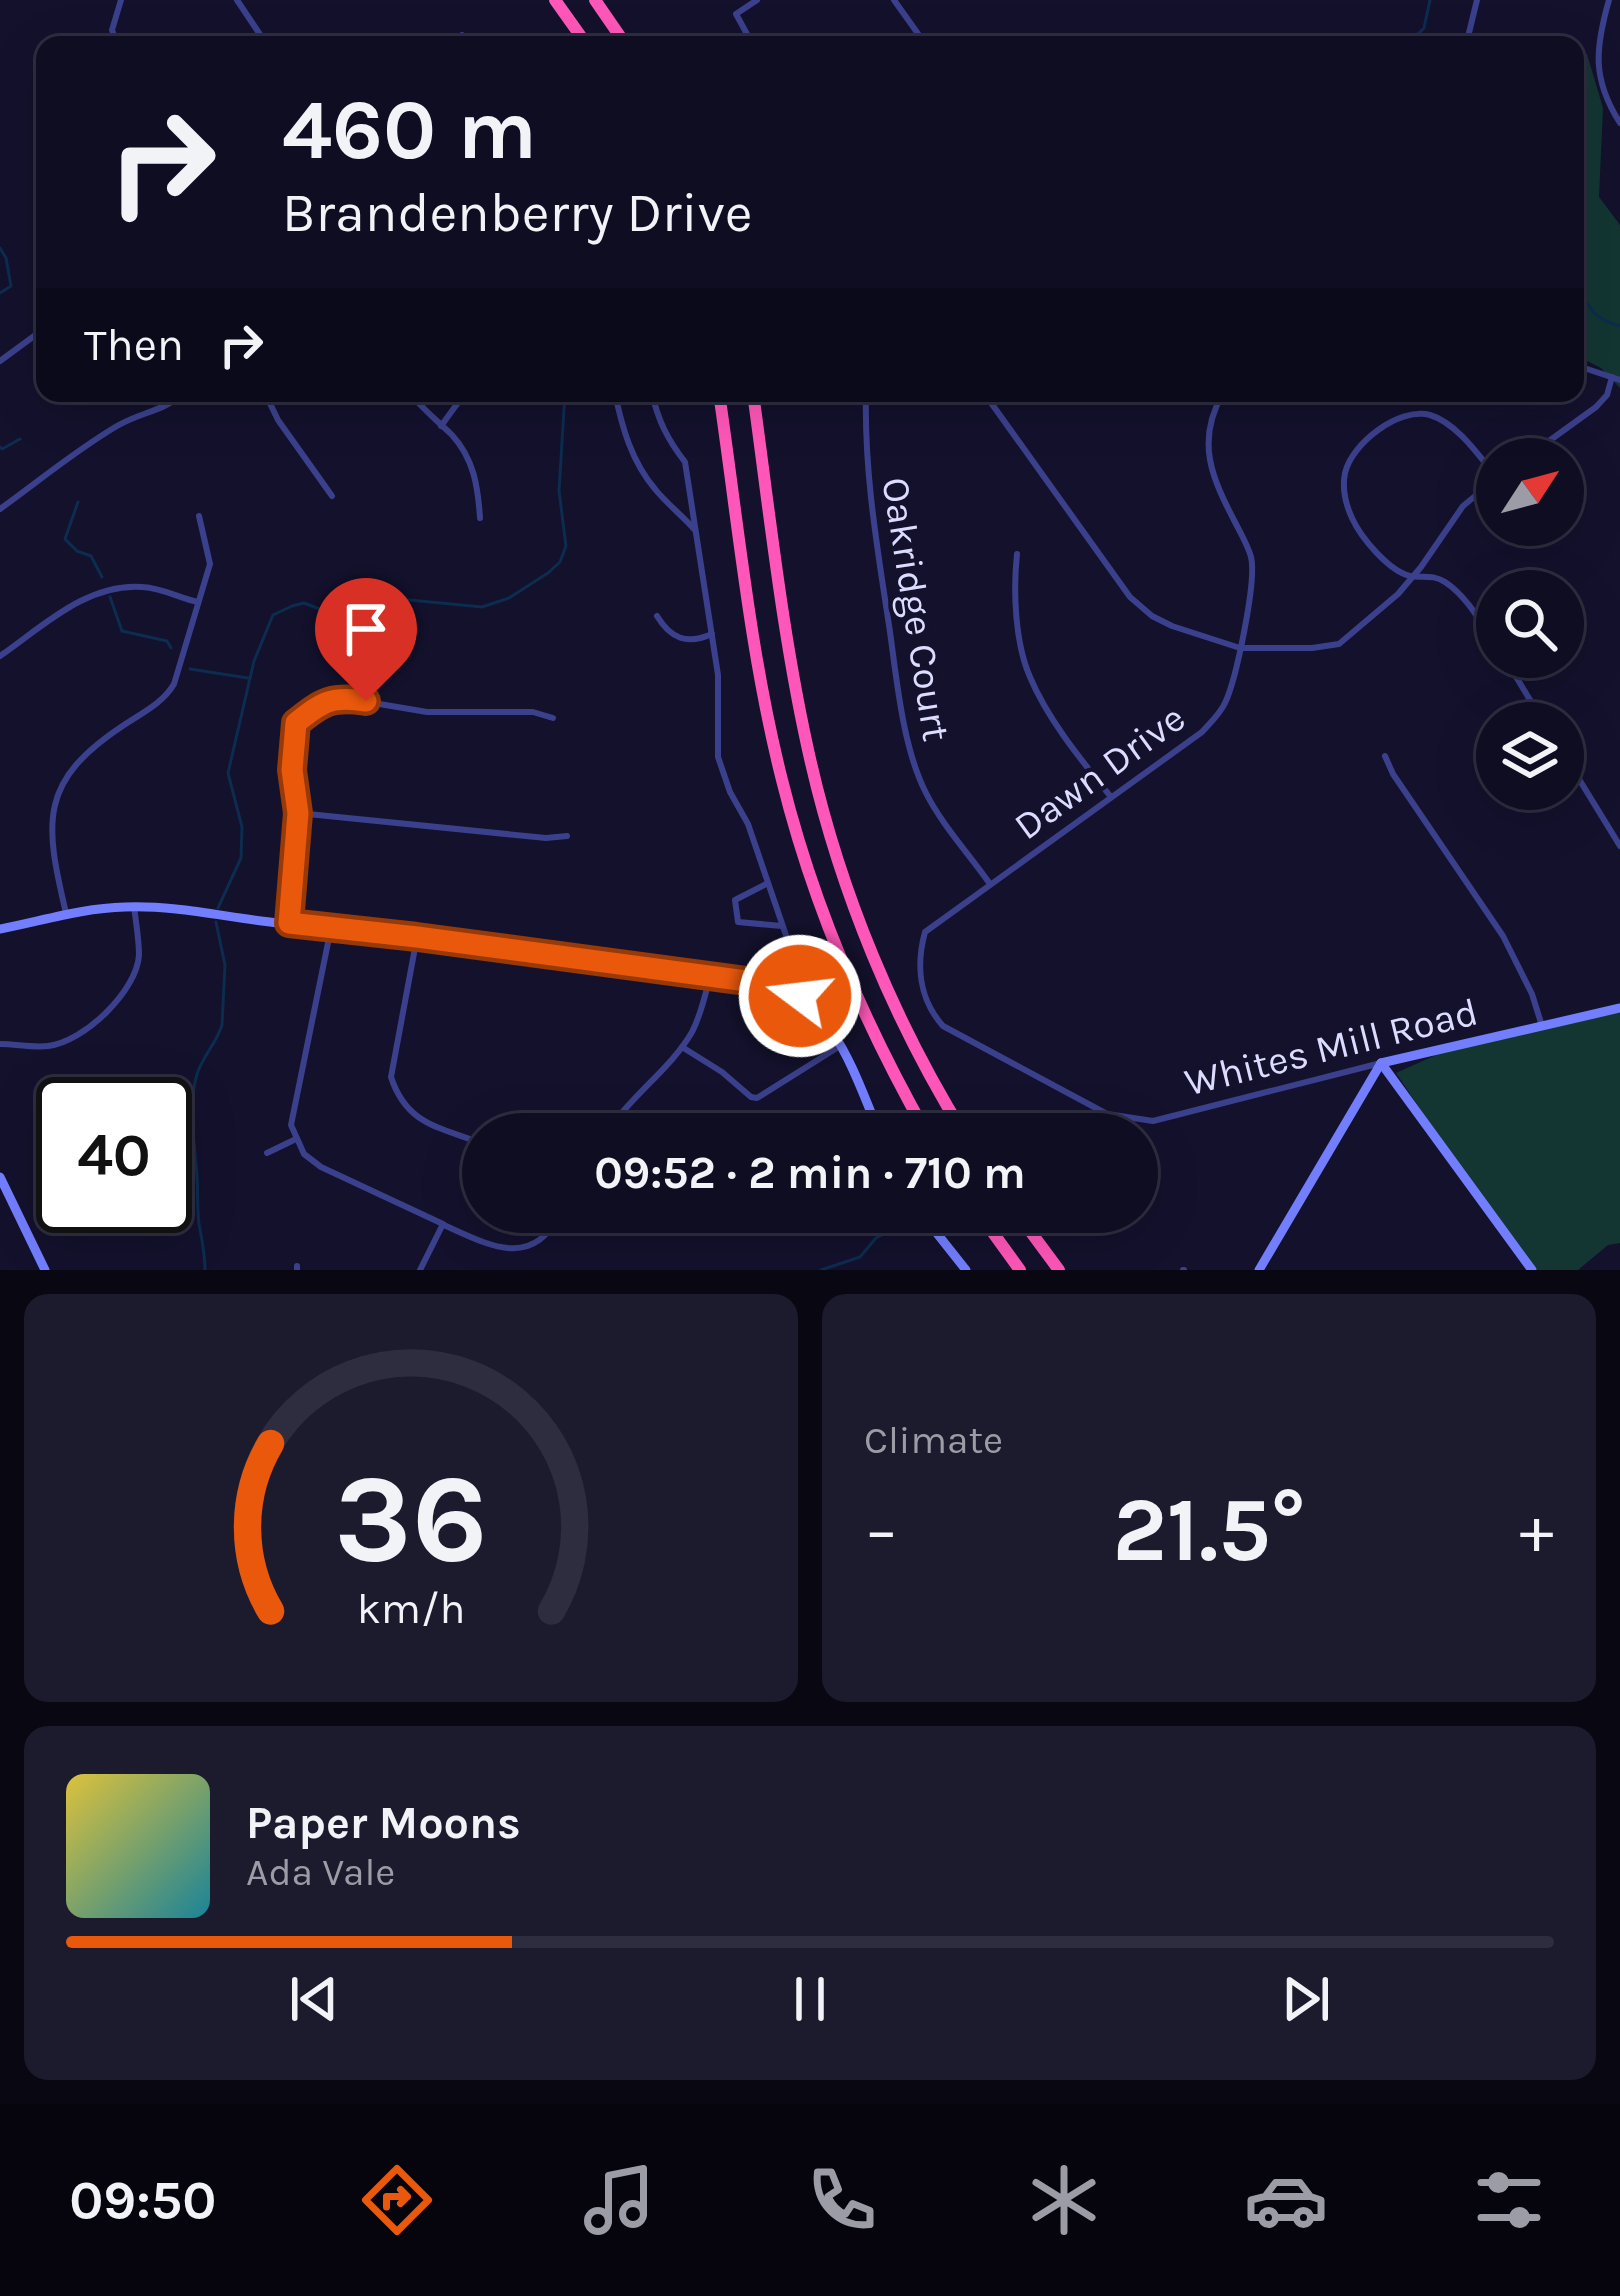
<!DOCTYPE html>
<html lang="en">
<head>
<meta charset="utf-8">
<style>
	:root { --surface:#0e0d21; --page:#1c1b2e; --text:#f1f3f6; --muted:#9b9ca5; --line:#2e2d3f; --accent:#ea580c }
	body { margin:0; font-family:Karla,sans-serif; background:var(--page); color:var(--text); height:100vh; display:flex; flex-direction:column; font-size:45px; white-space:nowrap }
	* { box-sizing:border-box; margin:0 }
	p { font-size:39px; color:var(--muted) }
	.icon { flex:none; width:66px; height:66px; fill:none; stroke:currentColor; stroke-width:2; stroke-linecap:round; stroke-linejoin:round }
	.map { position:relative; height:1270px; overflow:hidden }
	.details { display:flex; flex-direction:column; gap:24px; padding:24px; background:#080712; flex:1 }
	.details>* { flex:none }
	.top-card { position:absolute; left:36px; top:36px; width:1548px; height:366px; border-radius:24px; box-shadow:0 12px 48px #0002,0 0 0 3px var(--line); background:#0e0d21; color:var(--text); overflow:hidden }
	.needle { width:78px; rotate:54deg }
	.fabs { position:absolute; left:1476px; top:438px; display:grid; gap:24px }
	.fabs a { display:grid; place-items:center; width:108px; height:108px; border-radius:50%; background:var(--surface); box-shadow:0 12px 48px #0002,0 0 0 3px var(--line); font-size:60px }
	.speed { position:absolute; left:36px; top:1077px; display:flex; gap:24px; font-size:60px; font-weight:700; text-align:center }
	.speed>* { display:grid; place-content:center; width:156px; height:156px; border-radius:50%; background:var(--surface); box-shadow:0 12px 48px #0002,0 0 0 3px var(--line); line-height:1 }
	.speed .limit { border:6px solid #111; border-radius:18px; background:#fff; color:#111 }
	.pin { position:absolute; display:grid; place-items:center; width:102px; height:102px; color:#fff; margin:-123px -51px; border-radius:50% 50% 50% 0; rotate:-45deg; box-shadow:0 0 12px #0007 }
	.pin .icon { rotate:45deg }
	.me { position:absolute; width:132px; margin:-66px; rotate:285deg; stroke-linejoin:round; filter:drop-shadow(0 0 9px #0008) }
	.turn { display:flex; align-items:center; gap:42px; height:252px; padding:0 48px; font-size:54px }
	.turn .icon { width:156px; height:156px; stroke-width:2.5 }
	.turn b { display:block; font-size:84px; line-height:102px }
	.then { display:flex; align-items:center; height:114px; padding:0 48px; background:#0003; gap:24px; font-size:45px }
	.big { font-size:90px; font-weight:700; line-height:1.1 }
	.details .tile { flex:1; display:flex; flex-direction:column; justify-content:center; gap:18px; min-width:0; padding:0 42px; border-radius:24px; background:var(--page) }
	.details .dial { align-items:center; gap:0 }
	.dial svg { height:312px; overflow:visible; fill:none; stroke:var(--line); stroke-width:7; stroke-linecap:round; text-anchor:middle }
	.dial text { fill:var(--text); stroke:none }
	.song { display:flex; align-items:center; gap:36px }
	.cover { width:144px; height:144px; border-radius:18px; background:linear-gradient(135deg,hsl(50 70% 55%),hsl(190 70% 35%)) }
	.played { height:12px; border-radius:6px; background:linear-gradient(90deg,var(--accent) 30%,var(--line) 30%) }
	.keys { display:flex; justify-content:space-around; direction:ltr }
	.heat { display:flex; justify-content:space-between; align-items:center; font-size:66px; direction:ltr }
	.details .tiles { flex:1; display:grid; gap:24px; grid-template-columns:1fr 1fr }
	.tile:last-child { grid-column:span 2 }
	.trip { position:absolute; left:462px; top:1113px; width:696px; height:120px; border-radius:60px; background:var(--surface); box-shadow:0 12px 48px #0002,0 0 0 3px var(--line); font-weight:700; line-height:120px; text-align:center }
	.menu { display:flex; height:192px; justify-content:space-around; align-items:center; background:#06050d; color:var(--muted) }
	.menu .icon { width:84px; height:84px }
	.menu .selected { color:var(--accent) }
	.menu b { font-size:54px; color:var(--text) }
	.map>svg:first-child { display:block }
</style>
</head>
<body>
<div class="map">
<svg width="1620" height="1270" viewBox="0 0 1620 1270">
	<rect width="100%" height="100%" fill="#13112c"/>
	<g fill="#133632">
		<polygon points="1575,50 1587,54 1603,108 1599,197 1620,225 1620,388 1601,368 1575,355"/>
		<polygon points="1620,1005 1620,1243 1608,1245 1578,1270 1528,1270 1396,1073 1467,1041"/>
	</g>
	<g fill="none" stroke-linecap="round" stroke-linejoin="round">
		<g stroke="#0c2c50" stroke-width="3">
			<polyline points="1407,45 1424,28 1430,0"/>
			<polyline points="0,248 6,258 11,286 0,293"/>
			<path d="M1575,289C1594,308 1590,318 1620,326"/>
			<polyline points="0,447 2,449 20,439"/>
			<polyline points="78,502 65,539 77,551 91,556 102,577"/>
			<polyline points="110,597 122,631 167,641 171,648"/>
			<polyline points="190,669 248,678"/>
			<polyline points="218,908 241,858 242,827 228,773 254,661 273,615 292,606 304,603 330,613 359,613 389,598 482,607 509,598 548,573 560,562 566,546 559,491 565,393"/>
			<path d="M205,1270C205,1254 202,1240 199,1224C197,1208 198,1192 197,1177C195,1143 187,1108 197,1074C203,1056 217,1042 222,1025L225,965L216,922"/>
			<polyline points="821,1270 860,1257 876,1238 899,1226"/>
		</g>
		<g stroke="#3b408c" stroke-width="6">
			<polyline points="237,0 267,45"/>
			<polyline points="894,0 926,45"/>
			<path d="M1609,0C1595,49 1592,79 1620,123"/>
			<polyline points="462,35 463,45"/>
			<polyline points="117,45 112,30 121,0"/>
			<polyline points="753,45 736,14 757,0"/>
			<polyline points="1466,45 1477,0"/>
			<polyline points="0,361 45,328"/>
			<polyline points="1575,365 1620,380"/>
			<polyline points="265,393 278,420 332,496"/>
			<path d="M410,393C423,410 438,421 452,435C474,459 478,487 480,518"/>
			<path d="M615,393C622,428 632,462 655,489C667,504 683,516 695,530"/>
			<path d="M652,393C658,421 668,440 685,462L718,675V757L730,792L748,824L790,947V967L780,987"/>
			<path d="M866,393C864,474 878,552 890,632C897,682 903,748 926,793C942,825 969,854 990,884"/>
			<polyline points="984,393 1130,597 1152,616 1172,626 1240,648 1312,648 1339,644 1398,594 1421,567 1463,506 1497,478"/>
			<polyline points="1209,393 1220,398"/>
			<path d="M1223,393C1195,442 1212,478 1236,524C1241,534 1248,546 1251,557C1257,581 1236,680 1225,703C1220,714 1210,723 1202,732L925,932C916,965 919,999 943,1026L1107,1114L1153,1121L1377,1064"/>
			<polyline points="441,426 465,393"/>
			<polyline points="1524,459 1596,407 1607,395 1612,377"/>
			<path d="M1497,478C1480,457 1457,423 1430,415C1399,407 1352,443 1345,473C1342,488 1346,505 1352,518C1361,538 1389,571 1410,576C1423,578 1433,574 1445,582C1468,597 1482,625 1497,647"/>
			<path d="M0,509C39,481 76,450 117,426C143,411 160,413 185,393"/>
			<path d="M1017,554C1013,591 1015,643 1030,677C1048,720 1082,761 1111,797"/>
			<path d="M657,616C671,639 687,645 712,634"/>
			<path d="M0,656C42,627 88,582 143,587C162,588 179,598 198,602"/>
			<polyline points="1504,657 1544,723"/>
			<polyline points="1563,753 1620,846"/>
			<polyline points="1385,756 1393,774 1503,936 1532,994 1542,1026"/>
			<polyline points="298,813 546,838 567,836"/>
			<polyline points="768,883 735,900 738,922 782,926"/>
			<path d="M66,913C44,821 39,781 124,725C142,713 163,703 174,684L210,564L199,516"/>
			<polyline points="289,924 298,813 292,770 292,742 296,723 306,715 338,697 427,712 533,712 553,718"/>
			<polyline points="331,928 291,1125 304,1154 321,1167 443,1224 420,1270"/>
			<path d="M417,937L391,1077C407,1126 441,1127 483,1144"/>
			<path d="M0,1044C16,1044 33,1048 48,1046C84,1042 137,991 139,955C139,940 136,922 134,907"/>
			<polyline points="682,1047 722,1072 751,1097 757,1098 840,1046"/>
			<path d="M616,1120C639,1090 673,1065 692,1032C701,1015 705,995 710,977"/>
			<polyline points="267,1153 296,1139"/>
			<path d="M444,1225C490,1246 533,1270 561,1212"/>
			<polyline points="297,1270 297,1266"/>
			<polyline points="1183,1270 1184,1270"/>
		</g>
		<g stroke="#737eff" stroke-width="9">
			<path d="M0,929C42,921 82,908 125,907C177,905 228,918 279,923C443,939 605,964 768,984C835,1001 855,1077 880,1134"/>
			<polyline points="1381,1063 1532,1270"/>
			<polyline points="1381,1063 1620,1008"/>
			<polyline points="0,1177 45,1270"/>
			<polyline points="920,1212 966,1270"/>
			<polyline points="1259,1270 1381,1063"/>
		</g>
		<g stroke="#ff57b9" stroke-width="12">
			<polyline points="555,0 587,45"/>
			<polyline points="595,0 626,45"/>
			<path d="M719,393C738,522 750,654 782,780C813,905 864,1023 927,1134"/>
			<path d="M753,393C770,516 783,642 811,763C841,893 894,1021 964,1134"/>
			<polyline points="978,1212 1020,1270"/>
			<polyline points="1016,1212 1059,1270"/>
		</g>
	</g>
	<g fill="none" stroke-linecap="round" stroke-linejoin="round">
		<defs>
			<path id="route" d="M366,701C332,696 323,701 296,723L292,770L298,813L289,923L417,937L768,984L800,996"/>
		</defs>
		<use href="#route" stroke="#983908" stroke-width="30"/>
		<use href="#route" stroke="#ea580c" stroke-width="21"/>
	</g>
	<g text-anchor="middle" stroke-width="9" stroke-linejoin="round" paint-order="stroke">
		<g font-size="39" fill="#dcdcff" stroke="#13112c">
			<text transform="translate(917 609) rotate(81)" y="14">Oakridge Court</text>
			<text transform="translate(1099 771) rotate(-36)" y="14">Dawn Drive</text>
			<text transform="translate(1331 1046) rotate(-14)" y="14">Whites Mill Road</text>
		</g>
	</g>
</svg>
<div class="fabs">
<a><svg class="needle" viewBox="-14 -14 28 28"><path d="M0-13l5 13h-10z" fill="#e53935"/><path d="M0 13l5-13h-10z" fill="#9b9ca5"/></svg></a>
<a><svg class="icon" aria-label="search" viewBox="0 0 24 24"><circle cx="10" cy="10" r="6"/><path d="M15 15l6 6"/></svg></a>
<a><svg class="icon" aria-label="layers" viewBox="0 0 24 24"><path d="M12 4l9 5-9 5-9-5zM3 14l9 5 9-5"/></svg></a>
</div>
<div class="speed"><div class="limit">40</div></div>
<div class="pin" style="left:366px;top:701px;background:#d93025"><svg class="icon" aria-label="arrive" viewBox="0 0 24 24"><path d="M6 21V4h12l-3 4 3 4H6"/></svg></div>
<svg class="me" style="left:800px;top:996px" viewBox="-20 -20 40 40"><circle r="17" fill="#ea580c" stroke="#fff" stroke-width="3"/><path d="M0-11L8 9 0 5-8 9z" fill="#fff"/></svg>
<div class="trip">09:52 · 2 min · 710 m</div>
<div class="top-card">
<div class="turn"><svg class="icon" aria-label="right" viewBox="0 0 24 24"><path d="M7 20v-9h11M14 6l5 5-5 5"/></svg><div><b>460 m</b>Brandenberry Drive</div></div>
<div class="then">Then<svg class="icon" aria-label="right" viewBox="0 0 24 24"><path d="M7 20v-9h11M14 6l5 5-5 5"/></svg></div>
</div>
</div>
<section class="details">
<div class="tiles">
<div class="tile dial"><svg viewBox="0 0 100 80">
<path d="M14 69A42 42 0 1 1 86 69"/>
<path d="M14 69A42 42 0 0 1 14 26" stroke="#ea580c"/>
<text x="50" y="56" font-size="32" font-weight="700">36</text>
<text x="50" y="72" font-size="11">km/h</text>
</svg></div>
<div class="tile"><p>Climate</p>
<div class="heat"><a>−</a><b class="big">21.5°</b><a>+</a></div>
</div>
<div class="tile">
<div class="song"><i class="cover"></i><div><b>Paper Moons</b><p>Ada Vale</p></div></div>
<div class="played"></div>
<div class="keys"><svg class="icon" aria-label="previous" viewBox="0 0 24 24"><path d="M18 5L8 12l10 7zM5 5v14"/></svg><svg class="icon" aria-label="pause" viewBox="0 0 24 24"><path d="M8 5v14M16 5v14"/></svg><svg class="icon" aria-label="next" viewBox="0 0 24 24"><path d="M6 5l10 7-10 7zM19 5v14"/></svg></div>
</div>
</div>
</section>
<nav class="menu">
<b>09:50</b>
<svg class="icon selected" aria-label="directions" viewBox="0 0 24 24"><path d="M12 3l9 9-9 9-9-9zM9 14v-3h6M13 9l2 2-2 2"/></svg>
<svg class="icon" aria-label="music" viewBox="0 0 24 24"><path d="M9 18V5l10-2v13"/><circle cx="6" cy="18" r="3"/><circle cx="16" cy="16" r="3"/></svg>
<svg class="icon" aria-label="phone" viewBox="0 0 24 24"><path d="M5 4h4l2 5-3 2q2 4 5 5l2-3 5 2v4C11 20 4 13 5 4z"/></svg>
<svg class="icon" aria-label="climate" viewBox="0 0 24 24"><path d="M12 3v18M4 7l16 10M4 17L20 7"/></svg>
<svg class="icon" aria-label="car" viewBox="0 0 24 24"><path d="M5 17H2v-5l4-1 3-4h7l3 4 3 1v5h-3M9 17h6M6 11h13"/><circle cx="7" cy="17" r="2"/><circle cx="17" cy="17" r="2"/></svg>
<svg class="icon" aria-label="filters" viewBox="0 0 24 24"><path d="M4 7h16M4 17h16"/><circle cx="9" cy="7" r="2"/><circle cx="15" cy="17" r="2"/></svg>
</nav>
</body>
</html>
